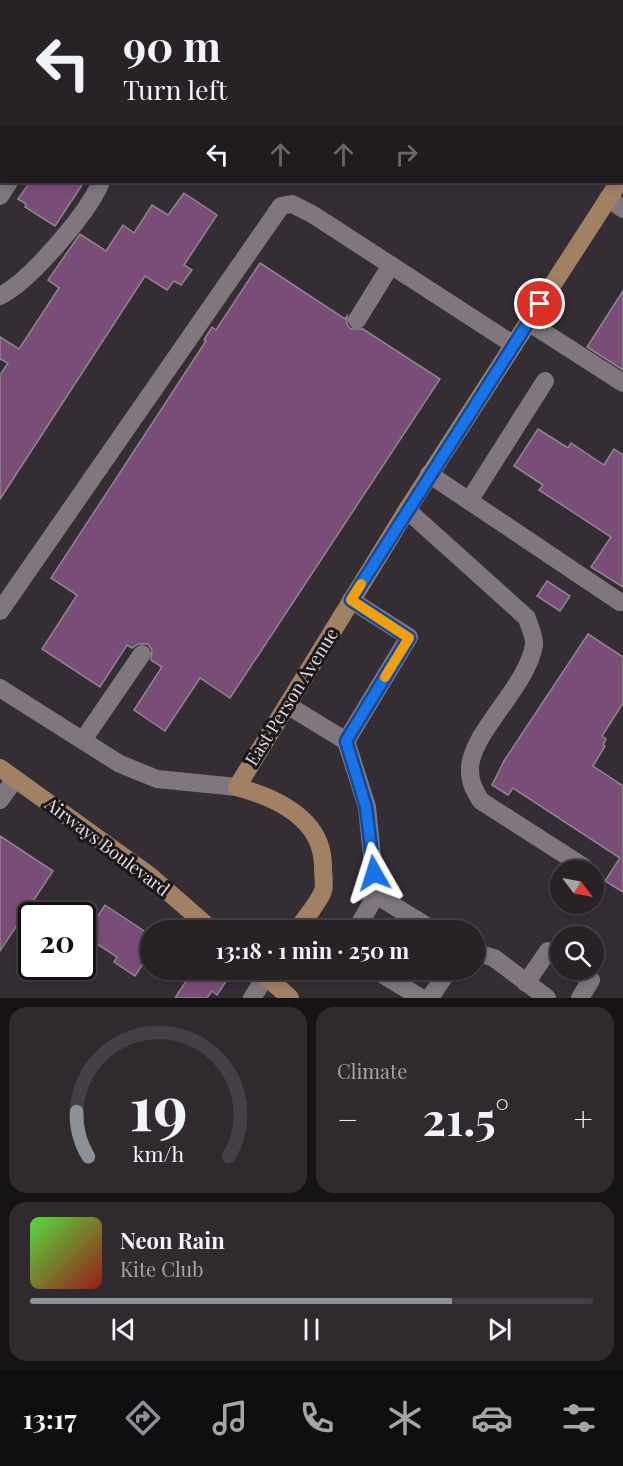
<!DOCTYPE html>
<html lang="en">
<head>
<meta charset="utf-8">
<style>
	:root { --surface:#282227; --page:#302a2f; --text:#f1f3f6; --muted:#a5a4a7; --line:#443f44; --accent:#8c9099 }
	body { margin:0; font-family:"Playfair Display",serif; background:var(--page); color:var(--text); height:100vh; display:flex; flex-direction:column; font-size:22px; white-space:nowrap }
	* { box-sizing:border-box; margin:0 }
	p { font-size:20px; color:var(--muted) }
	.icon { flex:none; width:33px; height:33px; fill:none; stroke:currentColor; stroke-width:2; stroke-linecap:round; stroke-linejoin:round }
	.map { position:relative; height:998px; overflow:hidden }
	.panel { display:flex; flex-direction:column; gap:9px; padding:9px; background:#161315; flex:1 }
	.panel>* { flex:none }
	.banner { position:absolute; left:0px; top:0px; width:624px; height:183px; box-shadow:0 3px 9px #0003,0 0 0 2px var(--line); background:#282227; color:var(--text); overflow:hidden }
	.needle { width:39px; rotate:122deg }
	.tools { position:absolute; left:550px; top:860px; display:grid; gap:12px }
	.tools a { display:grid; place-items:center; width:54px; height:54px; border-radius:50%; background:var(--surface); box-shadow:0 3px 9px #0003,0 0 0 2px var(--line); font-size:30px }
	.speed { position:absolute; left:18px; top:902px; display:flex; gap:12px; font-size:30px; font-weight:700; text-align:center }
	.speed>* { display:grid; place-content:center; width:78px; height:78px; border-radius:50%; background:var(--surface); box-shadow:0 3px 9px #0003,0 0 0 2px var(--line); line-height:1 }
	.speed .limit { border:3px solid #111; border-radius:9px; background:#fff; color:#111 }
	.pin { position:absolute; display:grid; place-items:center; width:51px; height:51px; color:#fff; margin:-26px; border:3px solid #fff; border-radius:50%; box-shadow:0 2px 6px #0007 }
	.me { position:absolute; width:66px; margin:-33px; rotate:354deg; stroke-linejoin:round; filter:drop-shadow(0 0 4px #0008) }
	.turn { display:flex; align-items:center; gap:21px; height:126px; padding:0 24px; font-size:27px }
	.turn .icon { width:78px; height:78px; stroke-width:2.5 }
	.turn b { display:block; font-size:42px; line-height:51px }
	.lanes { display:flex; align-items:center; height:57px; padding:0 24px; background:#0003; justify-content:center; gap:30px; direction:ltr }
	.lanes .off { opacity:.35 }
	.big { font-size:45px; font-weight:700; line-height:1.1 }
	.panel .widget { flex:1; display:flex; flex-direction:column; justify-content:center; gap:9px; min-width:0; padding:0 21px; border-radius:18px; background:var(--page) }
	.panel .dial { align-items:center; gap:0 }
	.dial svg { height:156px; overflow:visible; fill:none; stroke:var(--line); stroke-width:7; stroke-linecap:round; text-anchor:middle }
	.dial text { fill:var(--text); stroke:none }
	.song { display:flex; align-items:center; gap:18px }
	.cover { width:72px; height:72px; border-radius:9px; background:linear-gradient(135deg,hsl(110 70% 55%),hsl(0 70% 35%)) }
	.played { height:6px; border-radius:3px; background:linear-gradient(90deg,var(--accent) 75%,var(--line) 75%) }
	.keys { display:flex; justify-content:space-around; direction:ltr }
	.heat { display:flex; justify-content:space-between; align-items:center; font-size:33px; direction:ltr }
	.panel .tiles { flex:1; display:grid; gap:9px; grid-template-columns:1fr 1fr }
	.widget:last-child { grid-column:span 2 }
	.trip { position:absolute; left:140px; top:920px; width:345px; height:60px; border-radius:30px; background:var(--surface); box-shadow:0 3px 9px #0003,0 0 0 2px var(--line); font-weight:700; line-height:60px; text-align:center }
	.menu { display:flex; height:96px; justify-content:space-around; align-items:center; background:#100e10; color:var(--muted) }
	.menu .icon { width:42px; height:42px }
	.menu .on { color:var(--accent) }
	.menu b { font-size:27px; color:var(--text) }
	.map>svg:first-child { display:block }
</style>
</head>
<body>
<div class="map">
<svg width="623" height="998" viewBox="0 0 623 998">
	<rect width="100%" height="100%" fill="#352d34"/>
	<g fill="#7a4d78" stroke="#8e858d" stroke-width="1.5">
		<polygon points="30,182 84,182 55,226 25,207 26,204 18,199"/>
		<polygon points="184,193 217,215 184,265 192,270 181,285 174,281 167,290 145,276 0,499 0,375 8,363 0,359 0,337 19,349 59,288 48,280 80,234 106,251 123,225 134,233 152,205 168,215"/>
		<polygon points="260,263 345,319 347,316 347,325 351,329 363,329 440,379 230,698 200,678 165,731 134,710 162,667 151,660 152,650 148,644 138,644 132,648 127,645 100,687 42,649 77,595 51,578 206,341 204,340 212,327 216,330"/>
		<polygon points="623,291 623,370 587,347"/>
		<polygon points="538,429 568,448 571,443 604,465 614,449 623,455 623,587 591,567 611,537 539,490 543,485 514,466"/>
		<polygon points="547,581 570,596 560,611 537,596"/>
		<polygon points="588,634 623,657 623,703 602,736 606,739 603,745 605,746 593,766 623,786 623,892 605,881 620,858 513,788 508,795 492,785 504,761"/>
		<polygon points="0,836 53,871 0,951"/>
		<polygon points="105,905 150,935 150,953 135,976 114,962 117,957 85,936"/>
		<polygon points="194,969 210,969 227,980 217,995 212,991 207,998 175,998"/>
	</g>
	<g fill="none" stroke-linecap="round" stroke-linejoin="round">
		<g stroke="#4f474e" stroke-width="18" stroke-dasharray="18 9" stroke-linecap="butt">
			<polyline points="391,930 394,925"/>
			<polyline points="400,972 402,969"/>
		</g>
		<g stroke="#7f767e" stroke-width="18">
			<polyline points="0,196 9,182"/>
			<polyline points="608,198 623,209"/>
			<path d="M0,296C30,281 88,213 101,182"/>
			<polyline points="357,320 391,265"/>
			<polyline points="528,322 623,383"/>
			<polyline points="429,474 620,602"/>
			<polyline points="469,501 545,381"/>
			<path d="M407,510L527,618C529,626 535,637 534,645C527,688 468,735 470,771C470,783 475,792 481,801L584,867"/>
			<polyline points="0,611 281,206 292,204 312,214 514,345"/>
			<polyline points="0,688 120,764 157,779 237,787"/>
			<polyline points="287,705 346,741 409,637 351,600"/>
			<polyline points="83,740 142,654"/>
			<polyline points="346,741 367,807 376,895"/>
			<polyline points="0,800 15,779"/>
			<polyline points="356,930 376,895 433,930"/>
			<polyline points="474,952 494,958 547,998"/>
			<polyline points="374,969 421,998"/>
			<polyline points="575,969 591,980 580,998"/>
			<polyline points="526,983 548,951 561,960"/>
			<polyline points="252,998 266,976"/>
			<polyline points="430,998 449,969"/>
		</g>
		<g stroke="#a18064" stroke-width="18">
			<polyline points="0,768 149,875 212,930"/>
			<path d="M297,930C305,918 318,904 323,891C325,885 323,875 323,868C324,819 277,798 237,787L407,510L619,182"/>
			<polyline points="258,969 290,998"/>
		</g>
		<g stroke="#8e888e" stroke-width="4.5" stroke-dasharray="10 10" stroke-linecap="butt">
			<polyline points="281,0 288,2"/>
			<polyline points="71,2 80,0"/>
			<polyline points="0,16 2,15"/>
			<polyline points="622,149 623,150"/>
		</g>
	</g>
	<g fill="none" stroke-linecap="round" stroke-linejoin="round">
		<defs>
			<polyline id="route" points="374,873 366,807 346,741 409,638 351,600 540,304"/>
		</defs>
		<use href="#route" stroke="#114b97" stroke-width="15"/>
		<use href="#route" stroke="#1a73e8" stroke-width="10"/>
		<polyline stroke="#f59e0b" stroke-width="10" points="361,584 351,600 409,638 385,677"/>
	</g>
	<g text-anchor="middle" stroke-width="6" stroke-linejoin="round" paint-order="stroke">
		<g font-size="18" fill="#e0dbe0" stroke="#1a171a">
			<text transform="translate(292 697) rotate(-58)" y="6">East Person Avenue</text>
			<text transform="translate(107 847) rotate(37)" y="6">Airways Boulevard</text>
		</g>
	</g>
</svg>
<div class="tools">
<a><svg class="needle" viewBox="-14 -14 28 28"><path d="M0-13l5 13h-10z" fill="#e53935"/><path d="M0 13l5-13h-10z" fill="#a5a4a7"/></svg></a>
<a><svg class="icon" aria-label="search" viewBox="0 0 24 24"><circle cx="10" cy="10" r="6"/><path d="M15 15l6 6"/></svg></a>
</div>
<div class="speed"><div class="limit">20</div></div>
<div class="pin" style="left:540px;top:304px;background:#d93025"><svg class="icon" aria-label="arrive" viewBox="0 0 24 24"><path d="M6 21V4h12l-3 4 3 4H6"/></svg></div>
<svg class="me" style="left:374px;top:873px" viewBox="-20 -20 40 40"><path d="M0-17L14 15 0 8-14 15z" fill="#1a73e8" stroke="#fff" stroke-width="4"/></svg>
<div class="trip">13:18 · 1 min · 250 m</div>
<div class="banner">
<div class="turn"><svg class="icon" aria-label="left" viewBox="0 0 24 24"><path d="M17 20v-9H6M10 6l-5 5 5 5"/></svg><div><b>90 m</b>Turn left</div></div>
<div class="lanes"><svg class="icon" aria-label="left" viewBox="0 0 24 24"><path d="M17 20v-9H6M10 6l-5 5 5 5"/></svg><svg class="icon off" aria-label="ahead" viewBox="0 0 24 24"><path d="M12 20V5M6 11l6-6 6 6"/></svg><svg class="icon off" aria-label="ahead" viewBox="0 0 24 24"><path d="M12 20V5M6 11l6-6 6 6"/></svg><svg class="icon off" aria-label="right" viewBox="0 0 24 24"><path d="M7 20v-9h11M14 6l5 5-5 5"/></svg></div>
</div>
</div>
<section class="panel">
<div class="tiles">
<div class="widget dial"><svg viewBox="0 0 100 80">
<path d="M14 69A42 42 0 1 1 86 69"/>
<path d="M14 69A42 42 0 0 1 8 46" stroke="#8c9099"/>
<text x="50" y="56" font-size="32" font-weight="700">19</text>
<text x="50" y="72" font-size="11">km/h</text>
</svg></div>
<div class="widget"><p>Climate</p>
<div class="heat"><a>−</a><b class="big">21.5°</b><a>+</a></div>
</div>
<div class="widget">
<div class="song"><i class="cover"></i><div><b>Neon Rain</b><p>Kite Club</p></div></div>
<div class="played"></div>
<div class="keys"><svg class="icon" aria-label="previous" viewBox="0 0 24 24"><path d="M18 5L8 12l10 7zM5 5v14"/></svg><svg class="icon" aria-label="pause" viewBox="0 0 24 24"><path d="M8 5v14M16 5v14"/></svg><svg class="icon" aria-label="next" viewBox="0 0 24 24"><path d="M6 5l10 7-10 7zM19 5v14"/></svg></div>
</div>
</div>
</section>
<nav class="menu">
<b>13:17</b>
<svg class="icon on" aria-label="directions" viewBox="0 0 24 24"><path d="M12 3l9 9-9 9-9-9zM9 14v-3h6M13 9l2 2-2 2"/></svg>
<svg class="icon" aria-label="music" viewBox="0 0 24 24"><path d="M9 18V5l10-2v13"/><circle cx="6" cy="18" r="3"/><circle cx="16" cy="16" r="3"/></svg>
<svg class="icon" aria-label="phone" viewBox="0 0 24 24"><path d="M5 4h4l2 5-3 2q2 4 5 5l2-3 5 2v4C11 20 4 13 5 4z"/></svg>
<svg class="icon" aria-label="climate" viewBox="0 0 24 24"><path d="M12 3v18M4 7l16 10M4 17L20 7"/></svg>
<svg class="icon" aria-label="car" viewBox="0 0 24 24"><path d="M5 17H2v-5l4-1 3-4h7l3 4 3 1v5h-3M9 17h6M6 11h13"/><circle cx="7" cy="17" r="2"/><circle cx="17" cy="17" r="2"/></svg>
<svg class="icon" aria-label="filters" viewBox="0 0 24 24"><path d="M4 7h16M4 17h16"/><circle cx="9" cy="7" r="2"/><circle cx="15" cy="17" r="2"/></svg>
</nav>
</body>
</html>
